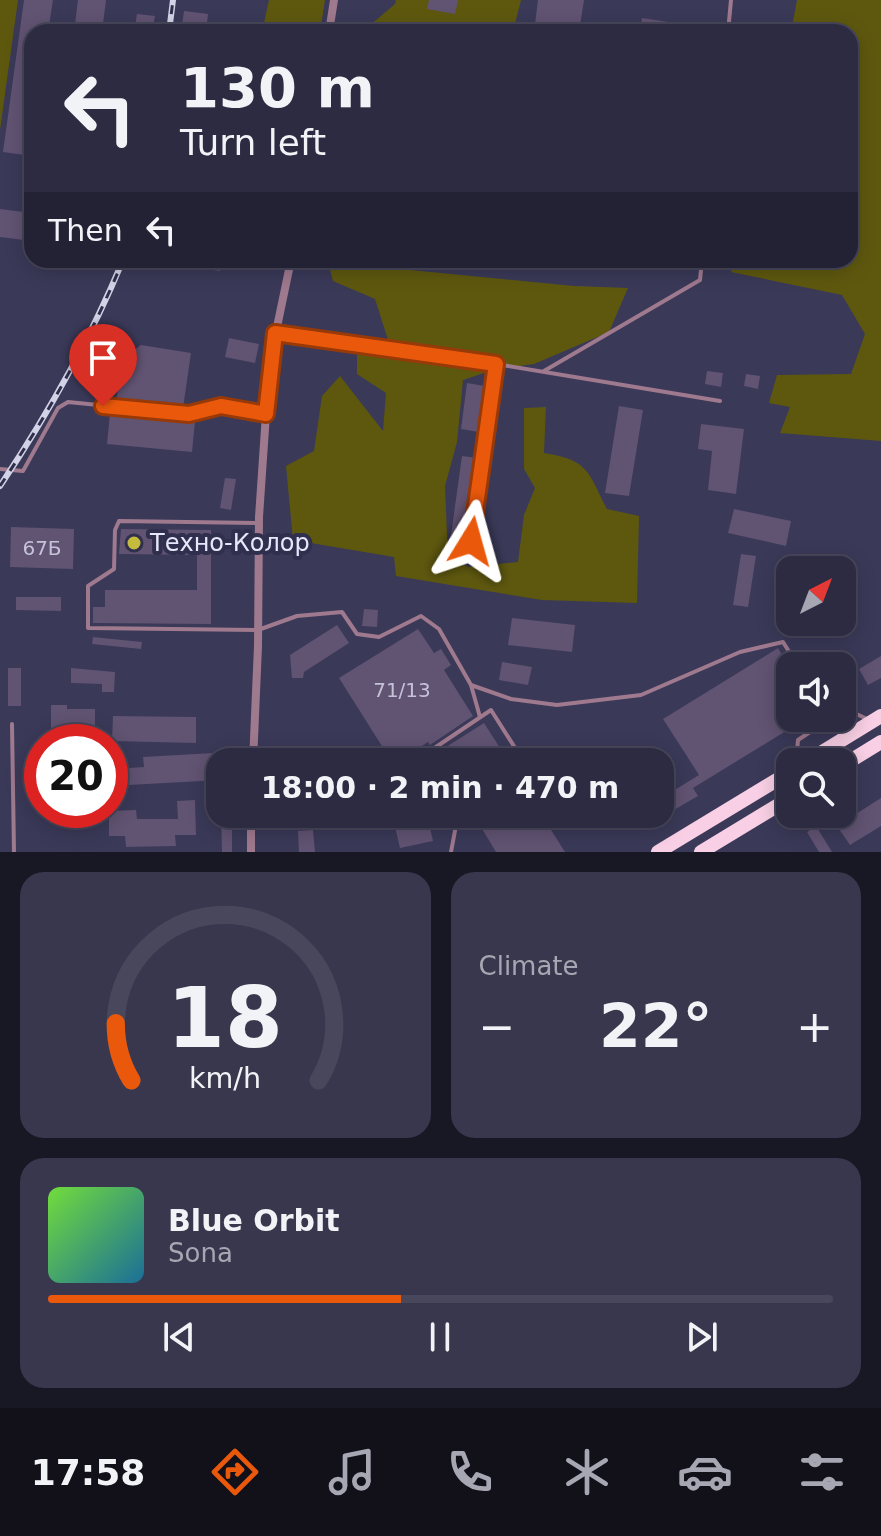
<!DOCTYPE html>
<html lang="en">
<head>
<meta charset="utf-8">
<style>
	:root { --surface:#2c2b42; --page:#38374d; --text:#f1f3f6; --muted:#a6a7b2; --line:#48475b; --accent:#ea580c }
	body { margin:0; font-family:"DejaVu Sans",sans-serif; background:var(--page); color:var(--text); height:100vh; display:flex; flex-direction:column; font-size:30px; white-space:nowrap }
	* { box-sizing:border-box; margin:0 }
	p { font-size:26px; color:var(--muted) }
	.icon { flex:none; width:44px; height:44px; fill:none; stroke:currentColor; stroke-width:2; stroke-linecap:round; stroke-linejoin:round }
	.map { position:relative; height:852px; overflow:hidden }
	.side { display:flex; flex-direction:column; gap:20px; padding:20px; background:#181824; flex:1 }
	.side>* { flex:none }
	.banner { position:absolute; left:24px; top:24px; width:834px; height:244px; border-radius:24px; box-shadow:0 4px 20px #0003,0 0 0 2px var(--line); background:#2c2b42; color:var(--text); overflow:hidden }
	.needle { width:52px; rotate:42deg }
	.buttons { position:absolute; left:776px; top:556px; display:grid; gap:16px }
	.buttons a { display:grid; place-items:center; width:80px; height:80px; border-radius:16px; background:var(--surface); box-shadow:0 4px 20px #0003,0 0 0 2px var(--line); font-size:40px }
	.speed { position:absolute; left:24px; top:724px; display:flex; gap:16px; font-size:40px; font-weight:700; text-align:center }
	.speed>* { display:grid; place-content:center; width:104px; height:104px; border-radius:50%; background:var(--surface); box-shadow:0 4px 20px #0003,0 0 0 2px var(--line); line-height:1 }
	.speed .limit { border:12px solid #d22; background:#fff; color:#111 }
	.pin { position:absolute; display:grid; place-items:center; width:68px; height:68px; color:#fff; margin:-82px -34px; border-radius:50% 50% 50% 0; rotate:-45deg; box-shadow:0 0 8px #0007 }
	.pin .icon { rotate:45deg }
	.me { position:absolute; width:88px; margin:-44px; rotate:8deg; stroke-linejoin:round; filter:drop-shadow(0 0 6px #0008) }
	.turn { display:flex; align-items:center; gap:28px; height:168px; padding:0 24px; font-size:36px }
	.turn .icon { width:104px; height:104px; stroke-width:2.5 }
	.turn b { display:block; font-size:56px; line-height:68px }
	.then { display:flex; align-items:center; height:76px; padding:0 24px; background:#0003; gap:16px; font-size:30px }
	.big { font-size:60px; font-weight:800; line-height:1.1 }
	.side .card { flex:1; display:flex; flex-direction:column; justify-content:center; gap:12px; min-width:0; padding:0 28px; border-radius:24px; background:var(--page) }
	.side .dial { align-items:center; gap:0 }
	.dial svg { height:208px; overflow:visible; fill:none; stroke:var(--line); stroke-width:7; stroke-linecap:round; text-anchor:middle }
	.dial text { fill:var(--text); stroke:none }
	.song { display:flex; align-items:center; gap:24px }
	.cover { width:96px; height:96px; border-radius:12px; background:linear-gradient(135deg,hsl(100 70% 55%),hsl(200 70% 35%)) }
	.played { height:8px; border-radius:4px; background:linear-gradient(90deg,var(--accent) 45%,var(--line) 45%) }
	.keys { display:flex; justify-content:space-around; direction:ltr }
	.heat { display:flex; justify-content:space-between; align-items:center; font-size:44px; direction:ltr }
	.side .tiles { flex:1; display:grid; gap:20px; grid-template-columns:1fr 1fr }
	.card:last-child { grid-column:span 2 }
	.trip { position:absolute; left:206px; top:748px; width:468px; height:80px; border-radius:24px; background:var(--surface); box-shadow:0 4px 20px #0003,0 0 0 2px var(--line); font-weight:800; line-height:80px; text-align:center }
	.menu { display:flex; height:128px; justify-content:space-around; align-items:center; background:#12111a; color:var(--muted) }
	.menu .icon { width:56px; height:56px }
	.menu .active { color:var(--accent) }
	.menu b { font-size:36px; color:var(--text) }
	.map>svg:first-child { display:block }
</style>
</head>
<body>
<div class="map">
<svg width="881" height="852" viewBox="0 0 881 852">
	<rect width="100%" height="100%" fill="#3a3958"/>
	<g fill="#5e580f">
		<polygon points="0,0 18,0 0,130"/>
		<polygon points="269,0 325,0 320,32 262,32"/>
		<polygon points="396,0 521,0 513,32 362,32 395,4"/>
		<polygon points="797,0 881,0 881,441 780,433 790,407 769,403 777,375 851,374 865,334 842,295 731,272 736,260 850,260 850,32 791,32"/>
		<path d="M328,262L574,286L628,288L609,332L534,364L496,369L463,380L457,442L445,486L448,558L469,567L518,562L524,515L535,488L524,469V408L546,407L544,453C589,460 588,472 607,509L639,516L637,603L542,600L396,576L394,557L293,540L286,466L314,451L322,396L340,376L383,431L386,393L357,374V353L390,346L375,299L333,281Z"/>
	</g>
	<g fill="#615372">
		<polygon points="24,0 53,0 48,32 32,32 31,156 3,152"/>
		<polygon points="78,0 106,0 102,32 74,32"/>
		<polygon points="429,0 458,0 455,14 427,9"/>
		<polygon points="538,0 584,0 579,32 534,32"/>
		<polygon points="184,11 208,14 206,32 181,32"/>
		<polygon points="137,14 155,16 152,32 134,32"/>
		<polygon points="642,18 668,22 667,32 640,32"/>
		<polygon points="0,209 32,213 32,241 0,237"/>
		<polygon points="176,260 222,260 220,271 175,264"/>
		<polygon points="229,338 259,344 255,363 225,357"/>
		<polygon points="141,345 191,353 183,408 116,402 123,358"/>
		<polygon points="707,371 723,373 721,387 705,384"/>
		<polygon points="746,374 760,376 758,389 744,386"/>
		<polygon points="467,383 485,386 479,432 461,429"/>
		<polygon points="619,406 643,410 629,496 605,493"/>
		<polygon points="115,412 182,418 182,421 195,422 192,452 107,444 110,413"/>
		<polygon points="701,424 744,429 736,494 708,490 712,451 698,449"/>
		<polygon points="462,456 478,458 466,538 451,535"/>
		<polygon points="225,478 236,479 231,510 220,508"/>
		<polygon points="734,509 791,521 786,546 728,533"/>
		<polygon points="11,527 74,529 73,569 10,567"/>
		<polygon points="121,529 211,530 211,624 93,623 93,607 105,607 105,590 197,590 197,555 119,554"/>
		<polygon points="741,554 756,556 748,607 733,605"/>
		<polygon points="16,597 61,597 61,611 16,610"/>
		<polygon points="364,609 378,610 377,627 362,626"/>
		<polygon points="512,618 575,625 572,652 508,645"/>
		<polygon points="337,625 349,643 304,672 303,678 292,678 290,655"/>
		<polygon points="418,629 434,653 441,649 451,665 444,670 473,716 430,745 428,742 397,762 392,762 339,678"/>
		<polygon points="93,637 142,642 141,649 92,644"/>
		<polygon points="778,648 790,668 790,718 807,718 693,788 698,796 660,818 660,799 699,775 663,719"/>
		<polygon points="881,656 881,678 868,685 859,669"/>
		<polygon points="502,662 532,667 528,685 499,680"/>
		<rect x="8" y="668" width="13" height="38"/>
		<polygon points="71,668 115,672 114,692 102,692 102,684 71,683"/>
		<polygon points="51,705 67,705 67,709 95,709 95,742 51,742"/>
		<polygon points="113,716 196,717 196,743 112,741"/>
		<polygon points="484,723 509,762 440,762 435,754"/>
		<polygon points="231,752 232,762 220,762 220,780 110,786 110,778 114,778 114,769 144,767 143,757"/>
		<polygon points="881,798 881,826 850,845 837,826"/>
		<polygon points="195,800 196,835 175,835 176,846 126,847 125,836 109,836 109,811 136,810 137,819 178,819 177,801"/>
		<polygon points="221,814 232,814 232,852 222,852"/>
		<polygon points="392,814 450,814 451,818 429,823 433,841 400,848"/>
		<polygon points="473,814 541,814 565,852 496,852"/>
		<polygon points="816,826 832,852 819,852 807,832"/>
		<polygon points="313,830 315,852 299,852 298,831"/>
	</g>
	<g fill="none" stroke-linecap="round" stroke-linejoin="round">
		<g stroke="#9f798e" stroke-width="4">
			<polyline points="728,32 731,0"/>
			<polyline points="278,333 496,364 471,541"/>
			<polyline points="496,364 720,401"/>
			<polyline points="544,371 700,280 702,260"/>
			<polyline points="0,469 23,471 58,408 68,402 189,414 221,406 265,414"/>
			<polyline points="259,523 119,521 115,530 114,569 88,586 88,628 258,630 297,616 342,612 357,634 379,637 421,616 439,629 471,685 511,699 557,705 641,695 740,652 783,642 798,666"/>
			<polyline points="471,685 480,717"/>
			<polyline points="842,711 846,709 867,719"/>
			<polyline points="12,724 14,852"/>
			<polyline points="431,762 427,753 491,710 524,762"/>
			<polyline points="796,762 798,740 831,718"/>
			<polyline points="451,852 457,820 455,814"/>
		</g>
		<g stroke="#9f798e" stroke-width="8">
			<polyline points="329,32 334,0"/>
			<polyline points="253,762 258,646 259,517 266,414 272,351 291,260"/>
			<polyline points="251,814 251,852"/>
		</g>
		<g stroke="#f8cfe4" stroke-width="14">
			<polyline points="806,762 881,716"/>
			<polyline points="842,766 881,742"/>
			<polyline points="658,852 790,772"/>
			<polyline points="701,852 790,798"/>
		</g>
		<defs>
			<g id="rail">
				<polyline points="169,32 173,0"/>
				<path d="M0,486C48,414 90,340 123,260"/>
			</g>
		</defs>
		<use href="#rail" stroke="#d2d3e7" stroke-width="6"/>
		<use href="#rail" stroke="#302f4d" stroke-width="3" stroke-dasharray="9" stroke-linecap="butt"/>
	</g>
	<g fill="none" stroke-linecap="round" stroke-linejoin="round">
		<defs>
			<polyline id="route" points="103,406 189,414 221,406 266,414 275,333 496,364 471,541"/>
		</defs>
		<use href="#route" stroke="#983908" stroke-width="20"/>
		<use href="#route" stroke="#ea580c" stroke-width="14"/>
	</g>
	<circle fill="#c5bc3d" stroke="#302f4d" stroke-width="3" cx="134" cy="543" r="8"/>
	<g text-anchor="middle" stroke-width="8" stroke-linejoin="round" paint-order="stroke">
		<g font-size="20" fill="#c5c2d8">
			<text x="42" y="555">67Б</text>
			<text x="402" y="697">71/13</text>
		</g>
		<g font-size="24" fill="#e6e7fa" stroke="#302f4d" text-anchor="start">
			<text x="150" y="551">Техно-Колор</text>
		</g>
	</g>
</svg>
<div class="buttons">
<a><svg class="needle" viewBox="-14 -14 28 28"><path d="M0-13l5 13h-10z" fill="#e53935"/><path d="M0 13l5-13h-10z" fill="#a6a7b2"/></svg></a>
<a><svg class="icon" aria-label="sound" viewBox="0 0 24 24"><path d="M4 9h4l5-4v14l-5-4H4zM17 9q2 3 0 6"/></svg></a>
<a><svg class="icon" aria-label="search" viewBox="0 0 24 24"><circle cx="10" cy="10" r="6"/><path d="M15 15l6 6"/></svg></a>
</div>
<div class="speed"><div class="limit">20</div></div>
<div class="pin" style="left:103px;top:406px;background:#d93025"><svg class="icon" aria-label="arrive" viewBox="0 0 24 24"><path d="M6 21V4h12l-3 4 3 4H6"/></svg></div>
<svg class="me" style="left:471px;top:541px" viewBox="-20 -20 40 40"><path d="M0-17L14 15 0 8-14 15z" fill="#ea580c" stroke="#fff" stroke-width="4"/></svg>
<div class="trip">18:00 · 2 min · 470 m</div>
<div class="banner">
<div class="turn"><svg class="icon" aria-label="left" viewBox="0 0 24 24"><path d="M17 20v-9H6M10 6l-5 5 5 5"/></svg><div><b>130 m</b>Turn left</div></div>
<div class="then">Then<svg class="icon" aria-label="left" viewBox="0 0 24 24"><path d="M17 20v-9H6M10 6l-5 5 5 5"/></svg></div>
</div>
</div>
<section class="side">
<div class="tiles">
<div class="card dial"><svg viewBox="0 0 100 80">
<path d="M14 69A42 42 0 1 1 86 69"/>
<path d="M14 69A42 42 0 0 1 8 47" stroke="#ea580c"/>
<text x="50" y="56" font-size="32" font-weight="700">18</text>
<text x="50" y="72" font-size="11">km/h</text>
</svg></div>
<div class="card"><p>Climate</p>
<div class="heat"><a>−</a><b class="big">22°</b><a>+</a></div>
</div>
<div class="card">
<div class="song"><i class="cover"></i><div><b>Blue Orbit</b><p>Sona</p></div></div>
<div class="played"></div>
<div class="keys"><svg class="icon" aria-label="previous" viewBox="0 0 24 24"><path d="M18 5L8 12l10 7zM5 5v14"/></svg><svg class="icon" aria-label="pause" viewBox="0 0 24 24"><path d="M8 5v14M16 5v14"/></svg><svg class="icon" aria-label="next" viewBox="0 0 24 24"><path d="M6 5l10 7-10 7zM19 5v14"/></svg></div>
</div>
</div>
</section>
<nav class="menu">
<b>17:58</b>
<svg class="icon active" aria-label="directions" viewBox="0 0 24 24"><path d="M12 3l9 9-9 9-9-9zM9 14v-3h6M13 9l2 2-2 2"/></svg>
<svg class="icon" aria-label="music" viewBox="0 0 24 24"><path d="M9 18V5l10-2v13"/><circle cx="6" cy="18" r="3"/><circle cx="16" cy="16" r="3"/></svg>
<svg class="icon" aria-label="phone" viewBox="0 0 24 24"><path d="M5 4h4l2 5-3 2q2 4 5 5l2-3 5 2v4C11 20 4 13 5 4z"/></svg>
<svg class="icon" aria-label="climate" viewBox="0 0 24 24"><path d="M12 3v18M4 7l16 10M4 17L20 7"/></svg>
<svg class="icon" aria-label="car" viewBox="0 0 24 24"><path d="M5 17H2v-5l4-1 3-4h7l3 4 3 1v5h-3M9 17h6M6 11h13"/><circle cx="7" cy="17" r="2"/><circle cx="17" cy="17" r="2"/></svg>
<svg class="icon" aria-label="filters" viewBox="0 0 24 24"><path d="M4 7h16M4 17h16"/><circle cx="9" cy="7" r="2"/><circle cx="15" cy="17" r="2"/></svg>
</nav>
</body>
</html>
